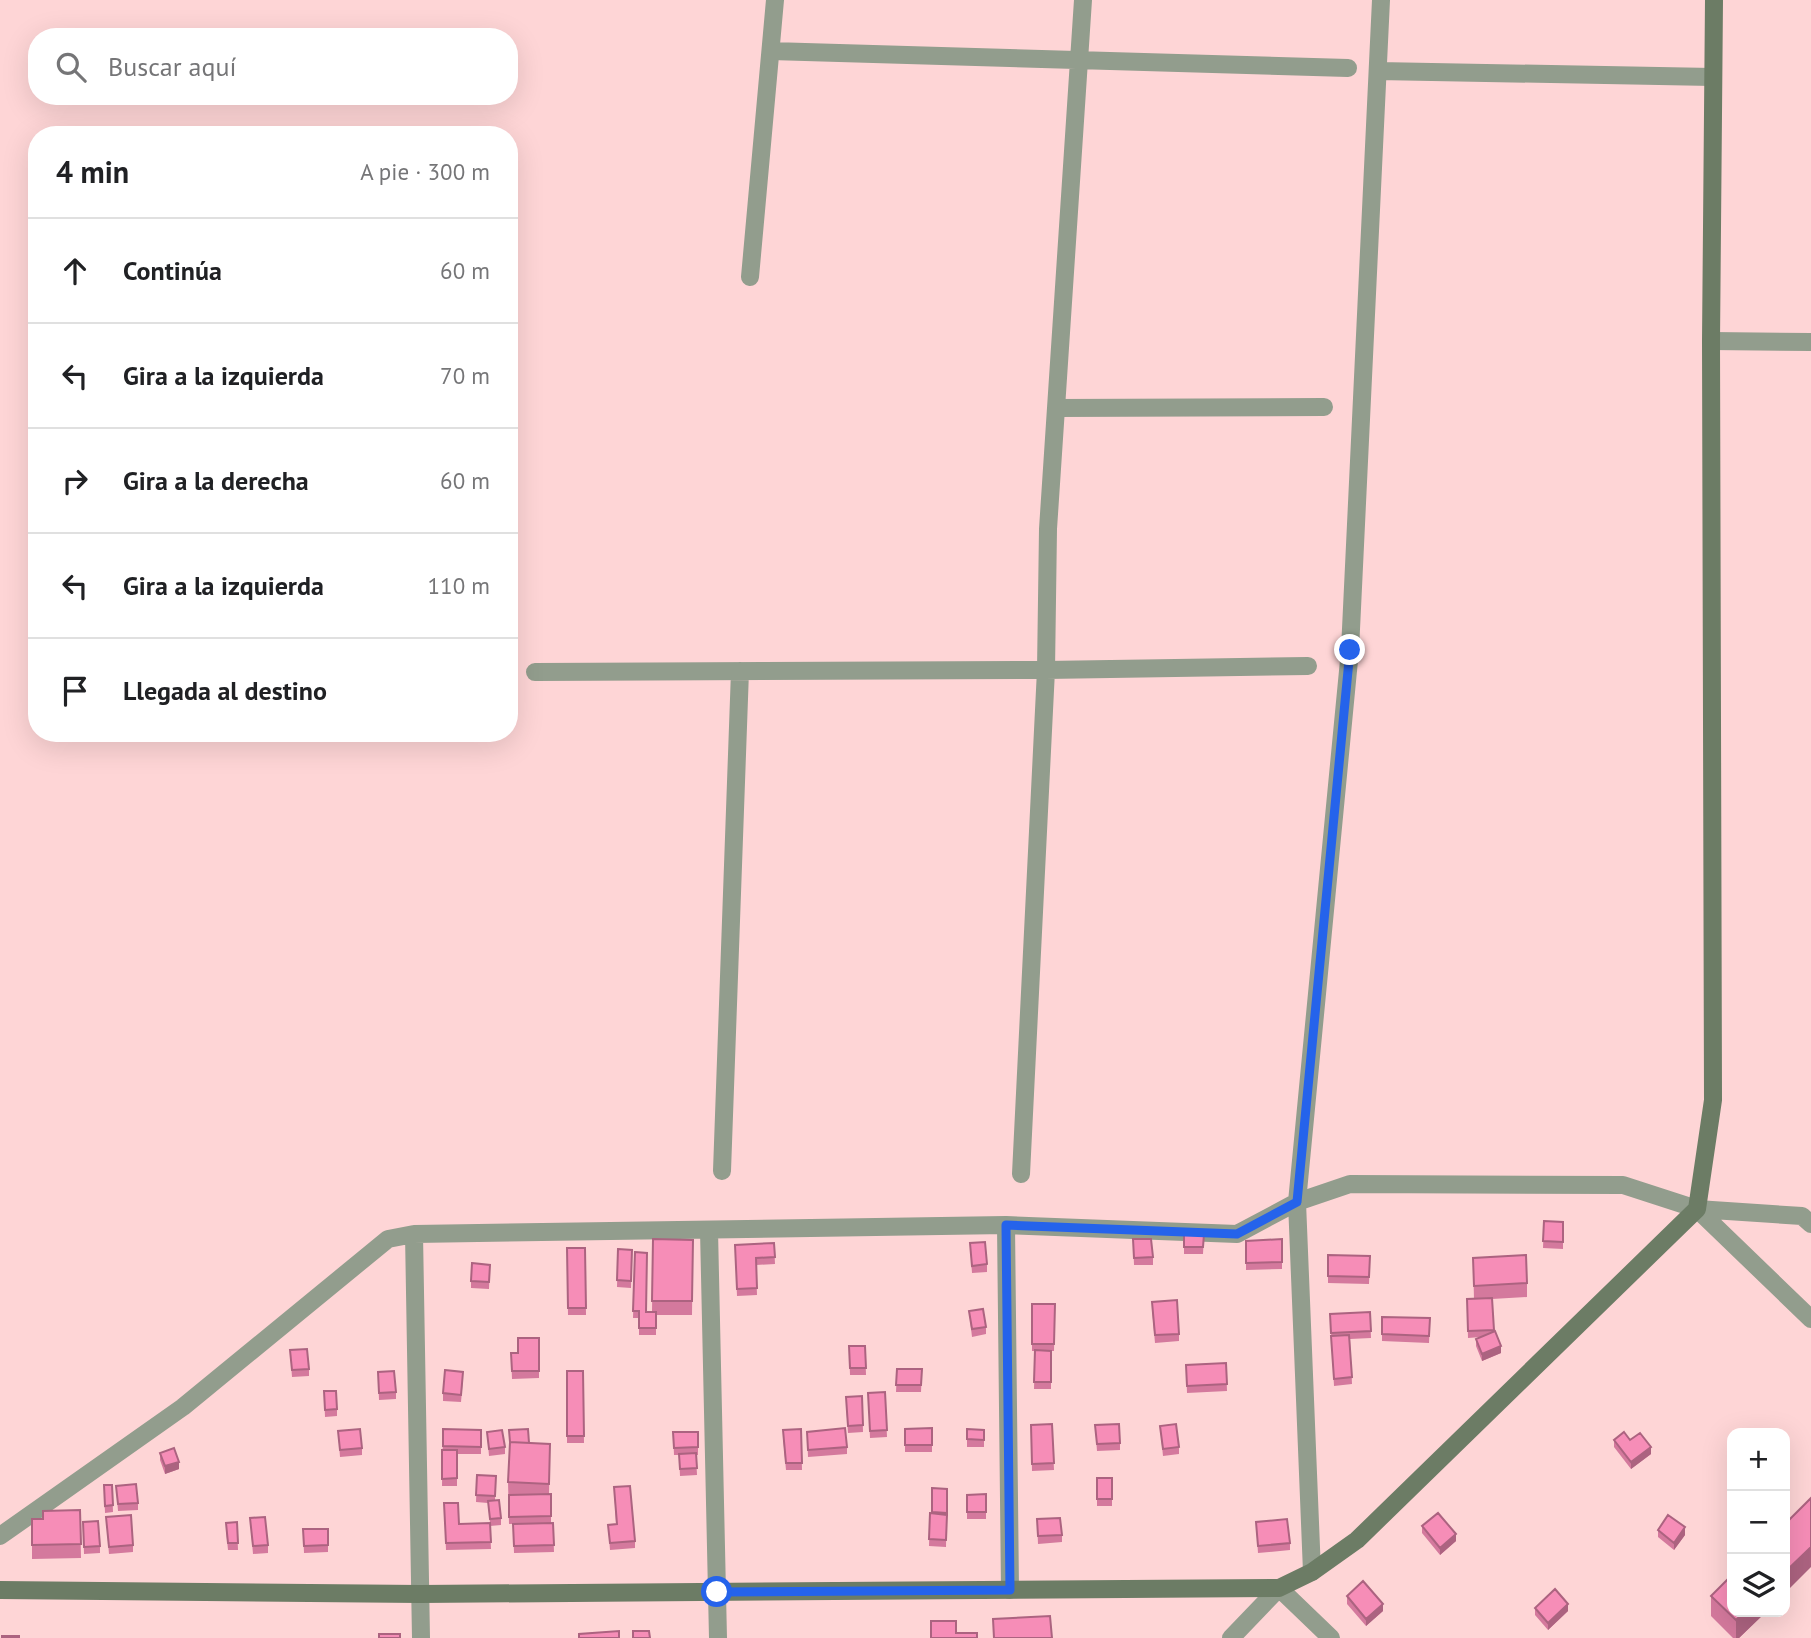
<!DOCTYPE html>
<html lang="es">
<meta charset="utf-8">
<style>
:root{--surface:#fff;--page:#f2f2f2;--text:#202124;--muted:#757577;--line:#e0e0e0}
body{margin:0;font-family:"PT Sans",sans-serif;background:var(--page);color:var(--text)}
.controls{position:absolute;right:21px;bottom:21px;display:grid;overflow:hidden;border-radius:14px;box-shadow:0 7px 28px #0002}
.controls button{width:63px;height:63px;display:grid;place-items:center;padding:0;border:0;border-bottom:2px solid var(--line);background:var(--surface);color:var(--text);font:35px sans-serif}
.stop{position:absolute;width:21px;height:21px;margin:-16px;border:5px solid #2563eb;border-radius:50%;background:#fff}
.stop.end{background:#2563eb;border-color:#fff;box-shadow:0 2px 7px #0008}
.list{margin:0;padding:0;list-style:none}
h2{display:flex;justify-content:space-between;align-items:center;height:91px;margin:0;padding:0 28px;font-size:30px}
h2 small{font-size:23px;font-weight:400;color:var(--muted)}
.list li{display:grid;grid-template-columns:46px 1fr auto;gap:21px;align-items:center;box-sizing:border-box;height:105px;padding:0 28px;border-top:2px solid var(--line)}
.list b{display:block;font-size:26px;white-space:nowrap}
.list em{font-size:23px;font-style:normal;color:var(--muted)}
.icon{flex:none;width:38px;height:38px;fill:none;stroke:currentColor;stroke-width:2;stroke-linecap:round;stroke-linejoin:round}
.map{position:relative;flex:none;width:1811px;height:1638px;overflow:hidden}
.search{position:absolute;background:var(--surface);box-shadow:0 7px 28px #0002;left:28px;top:28px;width:490px;height:77px;display:flex;align-items:center;gap:18px;box-sizing:border-box;padding:0 24px;border-radius:28px;color:var(--muted);font-size:26px}
.panel{position:absolute;background:var(--surface);box-shadow:0 7px 28px #0002;left:28px;top:126px;width:490px;height:616px;border-radius:28px}
.map>svg:first-child{display:block}
</style>
<div class="map">
<svg width="1811" height="1638" viewBox="0 0 1811 1638">
<rect width="100%" height="100%" fill="#fed5d6"/>
<g fill="none" stroke-linecap="round" stroke-linejoin="round">
<path stroke="#929d8d" stroke-width="18" d="M771,51L1348,68
M1378,71L1713,77
M750,277L775,0
M1711,341L1811,342
M1056,408L1324,407
M535,672L1046,670L1308,666
M722,1171L740,671
M1021,1174L1046,670L1048,529L1083,0
M1697,1209L1811,1319
M1006,1225L1010,1590
M709,1230L718,1638
M414,1234L421,1638
M0,1536L183,1407L388,1239L414,1234L1006,1225L1237,1234L1297,1202L1350,1184L1623,1185L1697,1209L1802,1216L1811,1224
M1312,1572L1297,1202L1350,650L1381,0
M1231,1638L1279,1588L1331,1638"/>
<path stroke="#6c7c65" stroke-width="18" d="M0,1590L420,1594L1279,1588L1312,1572L1357,1540L1697,1209L1713,1100L1711,341L1714,0"/>
</g>
<path fill="#d4799d" d="M1544,1221L1563,1222V1249L1543,1248Z
M1184,1234H1204L1203,1254H1184Z
M653,1239L693,1240L692,1315H656V1335H639V1318H633L635,1252L646,1312H652Z
M1133,1239L1153,1257V1265H1134Z
M1282,1239V1269L1246,1270V1241Z
M774,1243L775,1264L756,1265L757,1295L737,1296L735,1245Z
M970,1243L987,1264V1272L972,1273Z
M567,1248H585L586,1315H568Z
M618,1249L632,1250L631,1288L617,1287Z
M1328,1255L1370,1256L1369,1284L1328,1283Z
M1473,1258L1527,1283V1297L1492,1299L1494,1331L1501,1353L1482,1361L1476,1346V1339L1481,1337L1468,1338L1467,1299H1474Z
M490,1265L489,1289L471,1288V1281Z
M1032,1304H1055L1054,1351H1051V1389H1034L1035,1351H1032Z
M1152,1309L1179,1334V1341L1155,1343Z
M969,1311L986,1327V1334L972,1337Z
M1370,1312L1371,1338L1350,1339L1352,1384L1334,1386L1330,1314Z
M1382,1317L1430,1318L1429,1343L1382,1341Z
M539,1338V1378L512,1379L511,1353H518Z
M849,1346H865L866,1375H850Z
M290,1350L309,1369V1376L292,1377Z
M1226,1363L1227,1391L1187,1393L1186,1365Z
M897,1369H922L921,1392H896Z
M567,1371H583L584,1443H567Z
M378,1372L396,1392V1399L379,1400Z
M463,1379L461,1402L443,1401V1393Z
M324,1391L337,1409V1416L325,1417Z
M885,1392L887,1437L870,1438L868,1393Z
M862,1396L863,1432L848,1433L846,1404Z
M1052,1424L1054,1470L1032,1471L1031,1425Z
M1095,1425L1120,1443V1450L1097,1451Z
M1160,1426L1179,1447V1454L1163,1456Z
M932,1428V1452H905V1429Z
M443,1429L481,1430V1454H457V1486H442Z
M801,1429L802,1470H786L783,1437Z
M967,1429L984,1430V1447H967Z
M338,1431L362,1448V1455L340,1457Z
M487,1432L505,1447V1454L489,1456Z
M673,1432H698V1455H696L697,1475L680,1476L679,1455H674Z
M807,1432L847,1447V1454L808,1457Z
M1614,1440H1630L1651,1454L1631,1469L1614,1447Z
M529,1443L550,1444L549,1494H551V1523L509,1524L508,1482Z
M160,1453L179,1469L165,1474L160,1460Z
M477,1475L496,1476L495,1500L501,1518V1525L490,1526L491,1549L446,1550L444,1503L459,1524L490,1523L488,1503L476,1502Z
M1097,1478H1112V1506H1097Z
M104,1485H112L113,1512L105,1513Z
M116,1486L138,1503V1510L118,1511Z
M614,1487L635,1541V1548L610,1550L608,1525L616,1524Z
M932,1488L947,1489L946,1547L929,1546L930,1513L932,1514Z
M986,1494V1519H967V1495Z
M80,1510L81,1558L32,1559V1519H43Z
M106,1517L133,1545V1552L109,1554Z
M250,1518L268,1545V1553L253,1554Z
M1037,1519L1062,1535V1542L1038,1544Z
M83,1522L100,1546V1553L84,1554Z
M237,1522L238,1550H228L226,1530Z
M1256,1522L1290,1543V1550L1258,1553Z
M553,1523L554,1552L514,1553L513,1524Z
M1422,1526L1456,1541L1440,1555L1422,1533Z
M303,1529H328V1552L304,1553Z
M1658,1530L1685,1535L1674,1550L1658,1537Z
M1347,1596L1383,1611L1366,1626L1347,1604Z
M1711,1596L1732,1612H1766L1739,1638H1733L1711,1616Z
M1535,1608L1568,1611L1548,1630L1535,1615Z"/>
<path fill="#ac6380" d="M1501,1346V1353L1482,1361V1354Z
M1651,1447V1454L1631,1469V1462Z
M179,1462V1469L165,1474V1466Z
M1685,1527V1535L1674,1550V1543Z
M1456,1534V1541L1440,1555V1548Z
M1811,1547V1567L1785,1593V1572Z
M1383,1604V1611L1366,1626V1619Z
M1568,1604V1611L1548,1630V1623Z
M1744,1612H1766L1739,1638H1736V1620Z"/>
<path fill="#f68db7" stroke="#ac6380" stroke-width="2" d="M1544,1221L1563,1222V1242L1543,1241Z
M1184,1234H1204L1203,1247H1184Z
M653,1239L693,1240L692,1301H652Z
M1133,1239H1151L1153,1257L1134,1258Z
M1282,1239V1262L1246,1263V1241Z
M985,1242L987,1264L972,1266L970,1243Z
M774,1243L775,1257L756,1258L757,1288L737,1289L735,1245Z
M567,1248H585L586,1308H568Z
M618,1249L632,1250L631,1281L617,1280Z
M635,1252L647,1253L646,1312H656V1328H639V1311H633Z
M1328,1255L1370,1256L1369,1277L1328,1276Z
M1526,1255L1527,1283L1474,1286L1473,1258Z
M472,1263L490,1265L489,1282L471,1281Z
M1492,1298L1494,1330L1468,1331L1467,1299Z
M1177,1300L1179,1334L1155,1335L1152,1302Z
M1032,1304H1055L1054,1344H1032Z
M983,1309L986,1327L972,1329L969,1311Z
M1370,1312L1371,1331L1331,1333L1330,1314Z
M1382,1317L1430,1318L1429,1336L1382,1334Z
M1495,1331L1501,1346L1482,1354L1476,1339Z
M1349,1335L1352,1377L1334,1379L1331,1336Z
M518,1338H539V1371H512L511,1353H518Z
M849,1346H865L866,1368H850Z
M307,1349L309,1369L292,1370L290,1350Z
M1035,1350L1051,1351V1382H1034Z
M1226,1363L1227,1384L1187,1386L1186,1365Z
M897,1369H922L921,1385H896Z
M445,1370L463,1372L461,1395L443,1393Z
M394,1371L396,1392L379,1393L378,1372Z
M567,1371H583L584,1436H567Z
M324,1391H336L337,1409L325,1410Z
M885,1392L887,1430L870,1431L868,1393Z
M862,1396L863,1425L848,1426L846,1397Z
M1052,1424L1054,1463L1032,1464L1031,1425Z
M1119,1424L1120,1443L1097,1444L1095,1425Z
M1176,1424L1179,1447L1163,1449L1160,1426Z
M845,1428L847,1447L808,1450L807,1432Z
M932,1428V1445H905V1429Z
M360,1429L362,1448L340,1450L338,1431Z
M443,1429L481,1430V1447L443,1446Z
M528,1429L529,1443L510,1442L509,1430Z
M801,1429L802,1463H786L783,1430Z
M967,1429L984,1430V1440L967,1439Z
M502,1430L505,1447L489,1449L487,1432Z
M673,1432H698V1447L674,1448Z
M1624,1432L1630,1440L1640,1433L1651,1447L1631,1462L1614,1440Z
M510,1442L550,1444L549,1484L508,1482Z
M174,1448L179,1462L165,1466L160,1453Z
M442,1450H457V1478L442,1479Z
M696,1453L697,1468L680,1469L679,1454Z
M477,1475L496,1476L495,1496L476,1495Z
M1097,1478H1112V1499H1097Z
M136,1484L138,1503L118,1504L116,1486Z
M104,1485H112L113,1505L105,1506Z
M630,1486L635,1541L610,1543L608,1525L617,1524L614,1487Z
M932,1488L947,1489V1513L932,1512Z
M551,1494V1516L509,1517V1495Z
M986,1494V1512H967V1495Z
M1811,1498V1547L1785,1572V1524Z
M499,1500L501,1518L490,1519L488,1501Z
M444,1503H458L459,1524L490,1523L491,1542L446,1543Z
M80,1510L81,1544L32,1545V1519H43V1511Z
M930,1513L947,1515L946,1540L929,1539Z
M1438,1513L1456,1534L1440,1548L1422,1526Z
M131,1515L133,1545L109,1547L106,1517Z
M1668,1515L1685,1527L1674,1543L1658,1530Z
M265,1517L268,1545L253,1546L250,1518Z
M1060,1518L1062,1535L1038,1536L1037,1519Z
M1287,1519L1290,1543L1258,1546L1256,1522Z
M98,1521L100,1546L84,1547L83,1522Z
M237,1522L238,1543H228L226,1523Z
M553,1523L554,1545L514,1546L513,1524Z
M303,1529H328V1545L304,1546Z
M1732,1575V1612H1744L1736,1620L1711,1596Z
M1363,1581L1383,1604L1366,1619L1347,1596Z
M1555,1589L1568,1604L1548,1623L1535,1608Z
M1050,1616L1052,1638H994L993,1619Z
M931,1621H956V1633H977V1638H931Z
M619,1631V1638H579V1634Z
M633,1631H649L650,1638H633Z
M379,1634H400V1638H379Z
M2,1636H19V1638H2Z"/>
<g fill="none" stroke-linecap="round" stroke-linejoin="round">
<path stroke="#2563eb" stroke-width="9" d="M717,1592L1010,1590L1006,1225L1237,1234L1297,1202L1350,650"/>
</g>
</svg>
<div class="controls">
<button>+</button>
<button>−</button>
<button><svg class="icon" aria-label="layers" viewBox="0 0 24 24"><path d="M12 4l9 5-9 5-9-5zM3 14l9 5 9-5"/></svg></button>
</div>
<div class="stop" style="left:717px;top:1592px"></div>
<div class="stop end" style="left:1350px;top:650px"></div>
<div class="search"><svg class="icon" aria-label="search" viewBox="0 0 24 24"><circle cx="10" cy="10" r="6"/><path d="M15 15l6 6"/></svg>Buscar aquí</div>
<section class="panel">
<h2>4 min<small>A pie · 300 m</small></h2>
<ul class="list">
<li><svg class="icon" aria-label="ahead" viewBox="0 0 24 24"><path d="M12 20V5M6 11l6-6 6 6"/></svg><div><b>Continúa</b></div><em>60 m</em></li>
<li><svg class="icon" aria-label="left" viewBox="0 0 24 24"><path d="M17 20v-9H6M10 6l-5 5 5 5"/></svg><div><b>Gira a la izquierda</b></div><em>70 m</em></li>
<li><svg class="icon" aria-label="right" viewBox="0 0 24 24"><path d="M7 20v-9h11M14 6l5 5-5 5"/></svg><div><b>Gira a la derecha</b></div><em>60 m</em></li>
<li><svg class="icon" aria-label="left" viewBox="0 0 24 24"><path d="M17 20v-9H6M10 6l-5 5 5 5"/></svg><div><b>Gira a la izquierda</b></div><em>110 m</em></li>
<li><svg class="icon" aria-label="arrive" viewBox="0 0 24 24"><path d="M6 21V4h12l-3 4 3 4H6"/></svg><div><b>Llegada al destino</b></div></li>
</ul>
</section>
</div>
